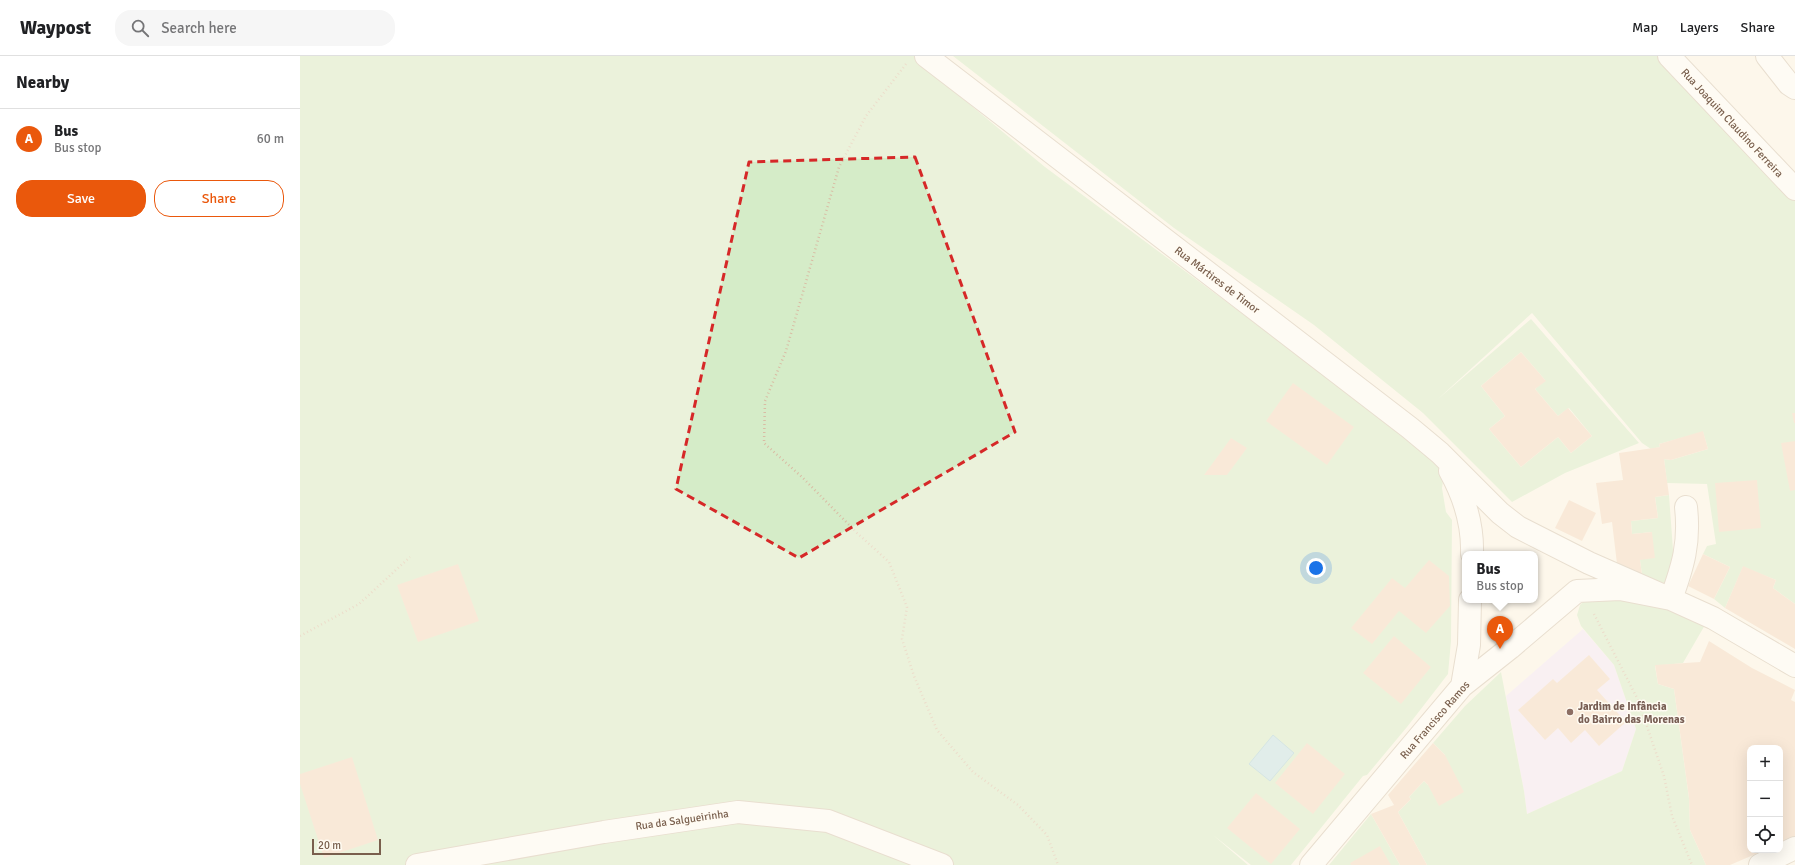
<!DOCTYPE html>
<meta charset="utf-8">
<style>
:root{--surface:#fff;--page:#f6f6f6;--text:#202124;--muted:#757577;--line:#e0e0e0;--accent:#ea580c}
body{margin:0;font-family:Signika,sans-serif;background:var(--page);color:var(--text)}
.controls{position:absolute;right:12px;bottom:12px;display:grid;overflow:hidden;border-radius:8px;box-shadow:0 4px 16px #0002}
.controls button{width:36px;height:36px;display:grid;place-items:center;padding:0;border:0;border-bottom:1px solid var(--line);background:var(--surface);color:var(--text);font:20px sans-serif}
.scale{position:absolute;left:12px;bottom:10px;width:69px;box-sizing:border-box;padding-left:4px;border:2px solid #795f4d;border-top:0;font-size:11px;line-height:14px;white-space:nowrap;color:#795f4d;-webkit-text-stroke:3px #fffbf2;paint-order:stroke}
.you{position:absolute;left:1016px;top:512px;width:14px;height:14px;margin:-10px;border:3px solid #fff;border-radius:50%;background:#1a73e8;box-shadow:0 0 0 6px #1a73e833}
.badge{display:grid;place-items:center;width:26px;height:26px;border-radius:50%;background:var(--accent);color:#fff;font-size:13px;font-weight:700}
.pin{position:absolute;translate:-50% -33px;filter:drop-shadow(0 1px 2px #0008)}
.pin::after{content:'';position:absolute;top:21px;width:14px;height:12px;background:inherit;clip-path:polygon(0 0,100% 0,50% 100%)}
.popup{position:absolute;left:1162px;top:495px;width:76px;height:52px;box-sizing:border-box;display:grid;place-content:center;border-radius:8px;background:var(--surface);filter:drop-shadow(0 1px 3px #0005);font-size:13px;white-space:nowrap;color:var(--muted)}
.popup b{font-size:15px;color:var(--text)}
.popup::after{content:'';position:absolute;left:50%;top:100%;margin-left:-8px;border:8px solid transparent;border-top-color:var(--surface)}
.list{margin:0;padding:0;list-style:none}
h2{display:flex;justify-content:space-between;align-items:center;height:52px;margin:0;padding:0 16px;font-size:17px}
h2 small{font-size:13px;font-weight:400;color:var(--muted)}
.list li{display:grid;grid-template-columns:26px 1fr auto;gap:12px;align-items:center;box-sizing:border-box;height:60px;padding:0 16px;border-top:1px solid var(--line)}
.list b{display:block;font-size:15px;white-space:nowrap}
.list p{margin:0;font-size:13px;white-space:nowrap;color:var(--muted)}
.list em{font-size:13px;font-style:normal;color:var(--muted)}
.actions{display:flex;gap:8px;padding:12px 16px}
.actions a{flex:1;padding:9px 0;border:1px solid var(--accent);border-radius:16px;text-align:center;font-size:14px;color:var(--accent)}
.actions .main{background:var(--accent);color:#fff}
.icon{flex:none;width:22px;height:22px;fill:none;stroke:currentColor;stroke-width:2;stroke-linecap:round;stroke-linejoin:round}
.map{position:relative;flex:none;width:1495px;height:809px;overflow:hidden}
header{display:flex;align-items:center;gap:24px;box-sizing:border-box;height:56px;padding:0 20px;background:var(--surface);border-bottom:1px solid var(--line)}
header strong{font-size:19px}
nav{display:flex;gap:22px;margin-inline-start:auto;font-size:14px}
.search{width:280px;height:36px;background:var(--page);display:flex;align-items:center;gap:10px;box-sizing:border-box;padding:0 14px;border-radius:16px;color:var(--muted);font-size:15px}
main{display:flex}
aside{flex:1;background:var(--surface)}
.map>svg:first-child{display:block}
</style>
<header>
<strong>Waypost</strong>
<div class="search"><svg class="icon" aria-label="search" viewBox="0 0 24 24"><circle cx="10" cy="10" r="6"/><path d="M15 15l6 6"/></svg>Search here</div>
<nav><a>Map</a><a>Layers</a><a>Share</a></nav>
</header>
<main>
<aside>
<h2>Nearby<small></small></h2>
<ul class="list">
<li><span class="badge">A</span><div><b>Bus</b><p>Bus stop</p></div><em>60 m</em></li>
</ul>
<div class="actions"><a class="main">Save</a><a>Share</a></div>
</aside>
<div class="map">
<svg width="1495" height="809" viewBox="0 0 1495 809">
<rect width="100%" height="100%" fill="#fdf7eb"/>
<path fill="#f4e7fa" d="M1283,573L1314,609L1336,673L1322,715L1227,758L1224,735L1206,640Z"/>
<path fill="#d5ecc8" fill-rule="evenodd" d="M0,0H614L639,23L745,111L1096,372L1139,408L1143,425L1142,432L1146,456L1152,464L1151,585L1148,618L1107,671L1067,719L1063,720L991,809H951L913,779L948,809H0Z
M653,0H1369L1495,133V548L1473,532L1476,524L1443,511L1425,552L1414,543L1430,511L1403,498L1407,490L1416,488L1407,428L1367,427L1364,403L1371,404L1408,393L1403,376L1359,388L1360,391L1351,393L1342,387L1232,257L1138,343L1231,263L1339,387L1265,417L1212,446L1123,357L1014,269L874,172ZM1221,296L1245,324L1235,333L1258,360L1269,352L1292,380L1271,397L1258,381L1221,411L1189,373L1205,360L1181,330Z
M1369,439L1373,494L1386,493L1375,531L1342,519L1340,504L1352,476L1332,478L1331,465L1358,462L1355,441Z
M1288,541H1340L1405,569L1383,607L1355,610L1358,628L1374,633L1389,742L1390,774L1406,809H1127L1098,756L1111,743L1109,741L1124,725L1128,729L1145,699L1133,687L1165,650L1201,616L1224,735L1227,758L1322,715L1336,673L1314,609L1281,570L1277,559L1280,549Z
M1071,758L1100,809H1029Z"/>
<path fill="#bedfe8" stroke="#a4ceda" d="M973,679L994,697L970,725L949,708Z"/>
<path fill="#f3d8c2" d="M1221,296L1246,325L1235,333L1258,360L1268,352L1292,380L1271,397L1258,381L1221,411L1189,373L1205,360L1181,330Z
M993,327L1054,371L1027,409L966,365Z
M1492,357H1495V367H1494Z
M1403,375L1408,393L1371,404L1364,403L1369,439L1355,441L1358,462L1331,465L1332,478L1352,476L1355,502L1340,504L1342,519L1317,508L1312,466L1302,468L1296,427L1323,424L1319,397L1360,391L1359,388Z
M931,382L947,392L927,419H904Z
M1495,385V434L1490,435L1481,387Z
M1457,424L1461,472L1419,476L1415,427Z
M1269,444L1296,457L1282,485L1255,472Z
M1403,498L1430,511L1414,543L1388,530Z
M1129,504L1149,520L1150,550L1126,577L1099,555L1072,588L1051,572L1092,522L1105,532Z
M158,508L179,565L118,586L97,529Z
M1443,510L1476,524L1473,532L1495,548V593L1425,552Z
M1094,580L1131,611L1101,648L1063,617Z
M1409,585L1452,612L1495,634L1491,644L1495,646V780L1480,787V692H1450V794H1465L1430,809H1406L1390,774L1389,742L1374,633L1358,628L1355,609L1400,606Z
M1289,599L1310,623L1297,634L1326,666L1299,690L1285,674L1271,687L1258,672L1245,684L1218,654L1253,623L1257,627Z
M1007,687L1045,718L1013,758L975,727Z
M1133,687L1145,699L1164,736L1139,750L1128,729L1124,725L1109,741L1111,743L1098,756L1127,809H1100L1071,758L1094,749L1088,739Z
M52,701L78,784L24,802L0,728V718Z
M956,737L1000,773L971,808L927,772Z
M1080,790L1091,809H1051L1050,807Z"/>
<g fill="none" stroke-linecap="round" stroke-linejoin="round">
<g stroke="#d0c0af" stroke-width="24">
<path id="minor" d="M626,0L1110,372L1140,397L1200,457L1218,471L1289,507L1371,543C1383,510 1390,487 1386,451
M1369,0L1495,133
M1467,0L1489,28L1495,32
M1150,415C1165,442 1173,468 1172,498
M1162,630L1169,589L1170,544
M117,809L304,776L438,756L528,765L642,809
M1011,809L1162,630L1210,592L1277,535L1320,533L1371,543L1413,562L1495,610
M1460,809L1495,792"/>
</g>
<path stroke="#d9bca4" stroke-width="2.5" stroke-dasharray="1 3" stroke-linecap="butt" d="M606,8L566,60L539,111L486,295L465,345L464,387L503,422L557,477L589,506L607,551L602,583L614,620L637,674L673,716L718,749L747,779L758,809
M1294,558L1338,644L1364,720L1372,760L1392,809
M0,580L59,548L110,501"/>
<use href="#minor" stroke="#fff" stroke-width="22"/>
</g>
<path d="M0 0H1495V809H0ZM615,101L715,376L499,502L376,433L449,106Z" fill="#fdf7eb" fill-opacity=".55" fill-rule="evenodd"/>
<path fill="none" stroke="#d62828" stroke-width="3" stroke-dasharray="8 5" stroke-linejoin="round" d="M615,101L715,376L499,502L376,433L449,106Z"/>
<circle fill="#8d6e63" stroke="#fffbf2" stroke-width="1.5" cx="1270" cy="656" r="4"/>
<g text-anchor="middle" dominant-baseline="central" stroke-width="3" stroke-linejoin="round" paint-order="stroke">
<g font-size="11" fill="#795f4d" stroke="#fffbf2">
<text transform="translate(1432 67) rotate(47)">Rua Joaquim Claudino Ferreira</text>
<text transform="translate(917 224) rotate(37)">Rua Mártires de Timor</text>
<text transform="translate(1135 664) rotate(-49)">Rua Francisco Ramos</text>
<text transform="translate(382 764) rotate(-8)">Rua da Salgueirinha</text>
</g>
<g font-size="11" font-weight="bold" fill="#785e54" stroke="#fffbf2" text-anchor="start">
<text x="1278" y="650">Jardim de Infância<tspan x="1278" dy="13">do Bairro das Morenas</tspan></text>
</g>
</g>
</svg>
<div class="controls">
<button>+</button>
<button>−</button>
<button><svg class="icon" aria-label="locate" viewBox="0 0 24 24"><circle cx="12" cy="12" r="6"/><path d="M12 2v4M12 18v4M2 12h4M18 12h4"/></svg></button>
</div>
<div class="scale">20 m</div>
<div class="you"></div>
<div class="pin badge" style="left:1200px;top:593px">A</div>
<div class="popup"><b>Bus</b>Bus stop</div>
</div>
</main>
